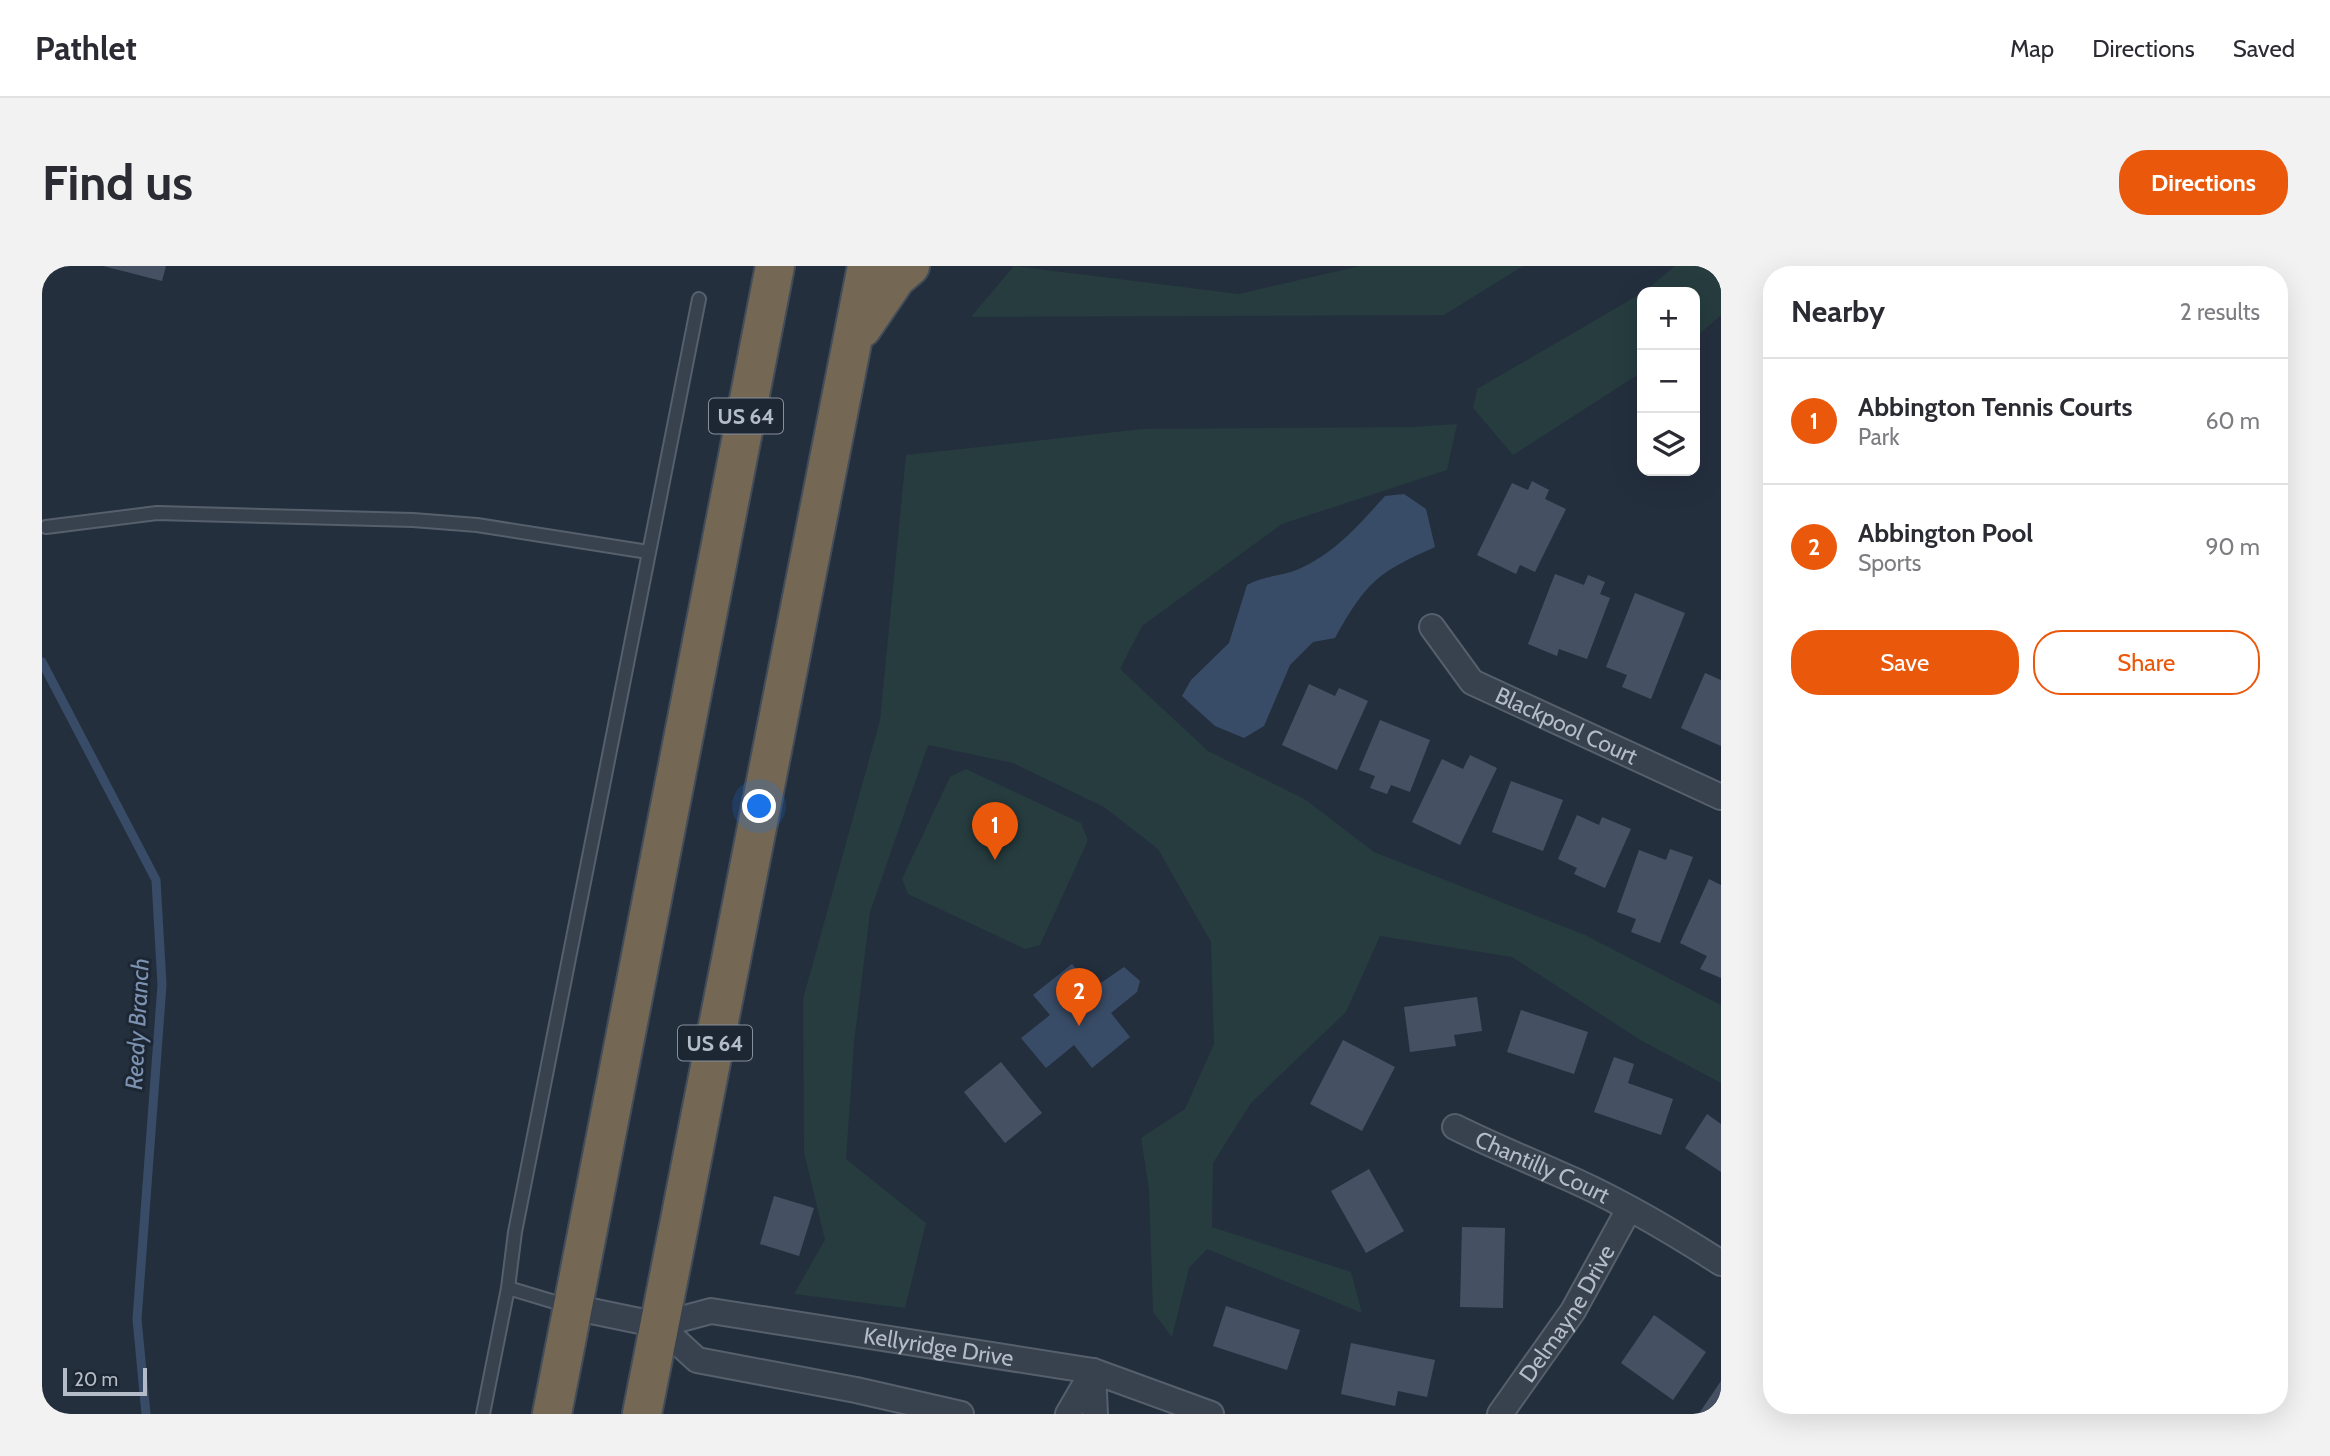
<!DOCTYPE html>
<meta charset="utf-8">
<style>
:root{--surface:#fff;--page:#f2f2f3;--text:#2b2b33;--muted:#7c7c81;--line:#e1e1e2;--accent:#ea580c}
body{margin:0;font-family:Cabin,sans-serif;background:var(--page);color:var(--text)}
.controls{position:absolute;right:21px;top:21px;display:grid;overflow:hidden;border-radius:14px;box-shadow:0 7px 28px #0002}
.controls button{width:63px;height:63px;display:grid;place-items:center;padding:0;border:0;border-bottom:2px solid var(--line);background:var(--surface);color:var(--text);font:35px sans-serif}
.scale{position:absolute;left:21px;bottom:18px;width:84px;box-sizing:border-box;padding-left:7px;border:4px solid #b4bcc9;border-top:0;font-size:19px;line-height:24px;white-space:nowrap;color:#b4bcc9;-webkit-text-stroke:5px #1d2633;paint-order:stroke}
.you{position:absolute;left:718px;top:541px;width:24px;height:24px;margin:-18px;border:5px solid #fff;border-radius:50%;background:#1a73e8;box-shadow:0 0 0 10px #1a73e833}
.badge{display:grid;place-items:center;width:46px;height:46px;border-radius:50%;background:var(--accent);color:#fff;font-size:23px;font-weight:700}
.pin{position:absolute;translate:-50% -58px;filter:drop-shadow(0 2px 4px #0008)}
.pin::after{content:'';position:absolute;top:37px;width:24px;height:21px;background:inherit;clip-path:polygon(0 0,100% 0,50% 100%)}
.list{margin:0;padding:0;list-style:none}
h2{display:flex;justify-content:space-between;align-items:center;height:91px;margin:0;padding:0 28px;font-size:30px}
h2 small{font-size:23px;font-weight:400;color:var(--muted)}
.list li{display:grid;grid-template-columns:46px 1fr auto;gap:21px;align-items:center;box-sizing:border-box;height:126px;padding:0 28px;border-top:2px solid var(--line)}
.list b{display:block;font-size:26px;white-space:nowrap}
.list p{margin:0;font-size:23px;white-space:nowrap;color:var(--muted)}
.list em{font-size:23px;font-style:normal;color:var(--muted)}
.actions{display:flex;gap:14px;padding:21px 28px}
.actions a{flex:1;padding:16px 0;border:2px solid var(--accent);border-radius:28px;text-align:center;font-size:24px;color:var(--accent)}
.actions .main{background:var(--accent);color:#fff}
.icon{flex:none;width:38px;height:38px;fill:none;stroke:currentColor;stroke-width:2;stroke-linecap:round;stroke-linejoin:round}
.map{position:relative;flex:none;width:1679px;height:1148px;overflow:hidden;border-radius:28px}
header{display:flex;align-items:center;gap:42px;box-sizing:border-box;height:98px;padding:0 35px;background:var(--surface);border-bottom:2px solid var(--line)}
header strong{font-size:33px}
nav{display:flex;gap:38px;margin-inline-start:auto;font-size:24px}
.intro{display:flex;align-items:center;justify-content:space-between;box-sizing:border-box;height:168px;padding:0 42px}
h1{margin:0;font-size:49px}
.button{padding:18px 32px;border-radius:28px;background:var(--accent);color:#fff;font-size:24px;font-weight:700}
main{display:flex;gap:42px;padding:0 42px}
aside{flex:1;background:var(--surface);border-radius:28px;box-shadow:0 7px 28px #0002}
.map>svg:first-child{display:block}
</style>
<header>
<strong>Pathlet</strong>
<nav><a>Map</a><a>Directions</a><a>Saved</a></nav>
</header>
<div class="intro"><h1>Find us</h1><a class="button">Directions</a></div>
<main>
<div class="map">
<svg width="1679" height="1148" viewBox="0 0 1679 1148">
<rect width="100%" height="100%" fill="#242f3e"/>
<path fill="#263c3f" d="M972,0L1197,28L1318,0H1481L1402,49L929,51Z
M1633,0H1679V49L1653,72V26H1602Z
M1600,27V106L1471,189L1431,142L1435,123Z
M1415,158L1405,204L1240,258L1100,360L1078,403L1166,485L1264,534L1332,586L1543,669L1679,739V817L1600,775L1470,691L1338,670L1304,746L1209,837L1171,897L1170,961L1309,1006L1320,1047L1165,983L1147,1002L1130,1071L1111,1046L1107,923L1099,872L1143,843L1172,778L1169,676L1116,583L1062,541L971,497L886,479L828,646L812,777L804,893L884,957L863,1042L752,1028L783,974L762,886L761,733L838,454L864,189L1100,163L1371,161Z
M924,503L1039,557L1046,574L998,679L983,683L866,628L860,613L908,511Z"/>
<path fill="#394c67" d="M1362,228L1384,243L1393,281C1334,307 1324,317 1293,372L1271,376L1248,399L1222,460L1202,472L1173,460L1140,430L1149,414L1187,377L1205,319C1222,309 1239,311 1257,303C1293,287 1317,259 1343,230Z
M1030,698L1050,723L1082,701L1098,715L1095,726L1069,747L1088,771L1050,802L1032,779L1004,802L979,772L1008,749L991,729Z"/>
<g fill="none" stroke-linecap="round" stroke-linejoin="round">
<path stroke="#394c67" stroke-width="9" d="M0,396L114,614L120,719L95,1053L104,1148"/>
</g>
<path fill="#455162" d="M61,0H124L120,15Z
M1490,215L1507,224L1503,233L1524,243L1493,306L1478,299L1474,308L1435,289L1470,217L1486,224Z
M1513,308L1542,319L1546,309L1563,316L1558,328L1568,332L1545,393L1517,383L1515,390L1486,378Z
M1593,327L1643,347L1609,433L1580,421L1585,409L1564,401Z
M1663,407L1679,414V480L1639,462Z
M1267,418L1293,430L1297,422L1326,435L1295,504L1240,479Z
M1338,454L1388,474L1368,526L1349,519L1345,528L1328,522L1333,510L1317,504Z
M1428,489L1455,502L1418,579L1370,556L1400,493L1421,503Z
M1469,515L1521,534L1501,585L1450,566Z
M1535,549L1557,559L1560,551L1589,563L1563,622L1532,608L1535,602L1516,593Z
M1628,583L1651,591L1618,677L1589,666L1594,653L1575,646L1597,584L1624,594Z
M1667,613L1679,619V712L1658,703L1665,690L1638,677Z
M1435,731L1440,765L1412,769L1414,780L1368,786L1362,741Z
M1479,744L1546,766L1532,808L1465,786Z
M1301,774L1353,801L1320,865L1268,838Z
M1572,791L1592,798L1586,817L1631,833L1619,869L1552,846Z
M959,796L1000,847L963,877L922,826Z
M1665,848L1679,858V906L1643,882Z
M1327,903L1362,965L1324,987L1289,925Z
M732,930L772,942L757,990L718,978Z
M1420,961L1463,962L1461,1042L1418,1041Z
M1184,1040L1258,1064L1245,1104L1171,1080Z
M1612,1049L1664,1086L1631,1134L1579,1097Z
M1309,1077L1393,1094L1385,1131L1356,1125L1353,1140L1299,1128Z
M1679,1115V1148H1662L1658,1146Z"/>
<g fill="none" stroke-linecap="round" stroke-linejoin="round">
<g stroke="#565f6c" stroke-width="16">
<path id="lane" d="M4,261L115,247L371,254L435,259L606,286
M466,1022L473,966L657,33
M441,1148L466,1022L526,1040"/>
</g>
<g stroke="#565f6c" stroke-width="28">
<g id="street">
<path id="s1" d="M1390,361L1430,416L1679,531"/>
<path id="s2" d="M1413,861C1447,878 1481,892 1515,907C1572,931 1628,964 1679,997"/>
<path id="s3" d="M530,1041L617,1059L669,1045L1051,1105L1169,1148"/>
<path d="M617,1059L655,1094L814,1124L919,1148"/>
<path d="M1051,1105L1053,1148"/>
<path d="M1026,1148L1051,1105"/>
<path id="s4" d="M1458,1148L1531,1045L1587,943"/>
</g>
</g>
<g stroke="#434c59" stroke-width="42">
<path id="highway" d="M820,62L854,12L868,0
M510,1148L733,0
M600,1148L825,0"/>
</g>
<use href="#lane" stroke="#38414e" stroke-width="12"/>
<use href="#street" stroke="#38414e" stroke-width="24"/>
<use href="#highway" stroke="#746855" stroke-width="38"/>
</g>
<g text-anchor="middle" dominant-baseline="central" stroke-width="6" stroke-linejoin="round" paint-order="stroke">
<g fill="#1d2633" stroke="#878f9c" stroke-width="2">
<rect x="667" y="132.5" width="74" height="35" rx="5"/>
<rect x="636" y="759.5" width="74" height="35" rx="5"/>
</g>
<g font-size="21" font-weight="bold" fill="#b4bcc9">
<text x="704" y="150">US 64</text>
<text x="673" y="777">US 64</text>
</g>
<g font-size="23" fill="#b4bcc9" stroke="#1d2633">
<text stroke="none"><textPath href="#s1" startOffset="172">Blackpool Court</textPath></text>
<text stroke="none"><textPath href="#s2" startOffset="96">Chantilly Court</textPath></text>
<text stroke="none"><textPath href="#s4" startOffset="121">Delmayne Drive</textPath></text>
<text stroke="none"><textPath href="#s3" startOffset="373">Kellyridge Drive</textPath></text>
</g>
<g font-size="24" font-style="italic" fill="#7c92b1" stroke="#1d2633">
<text transform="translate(95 758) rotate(-87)">Reedy Branch</text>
</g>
</g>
</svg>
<div class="controls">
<button>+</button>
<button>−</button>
<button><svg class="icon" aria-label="layers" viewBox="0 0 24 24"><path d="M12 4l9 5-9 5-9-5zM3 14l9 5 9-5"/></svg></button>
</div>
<div class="scale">20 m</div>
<div class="you"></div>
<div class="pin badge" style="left:953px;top:594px">1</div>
<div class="pin badge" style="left:1037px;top:760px">2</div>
</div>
<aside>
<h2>Nearby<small>2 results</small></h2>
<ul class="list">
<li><span class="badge">1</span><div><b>Abbington Tennis Courts</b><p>Park</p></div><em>60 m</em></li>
<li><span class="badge">2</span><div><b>Abbington Pool</b><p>Sports</p></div><em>90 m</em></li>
</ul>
<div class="actions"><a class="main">Save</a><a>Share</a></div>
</aside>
</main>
